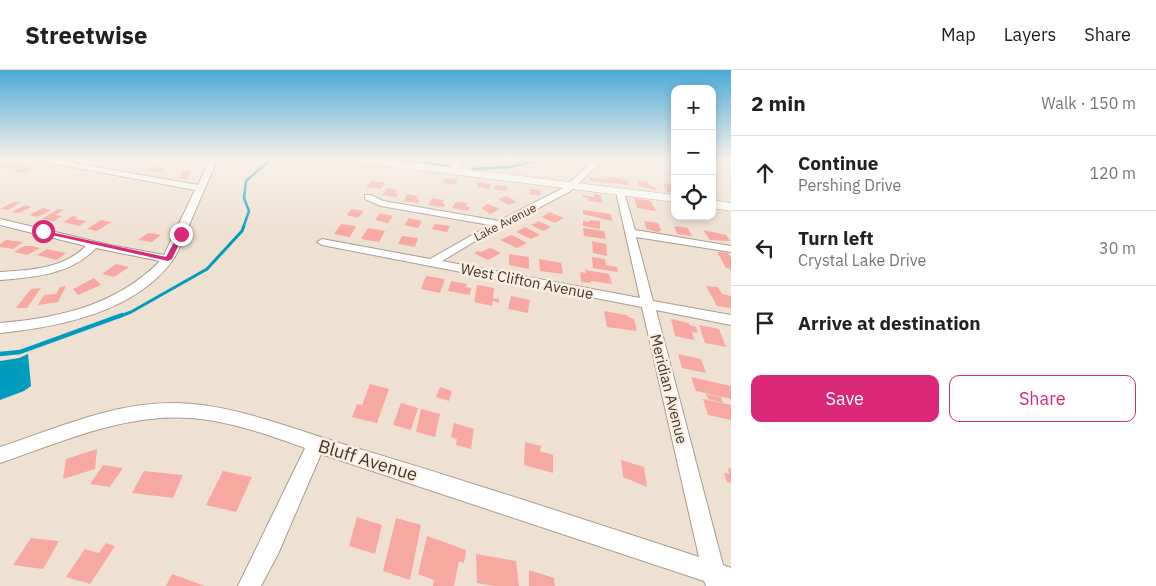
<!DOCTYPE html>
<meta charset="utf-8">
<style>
:root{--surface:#fff;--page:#f6f6f6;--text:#202124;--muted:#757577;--line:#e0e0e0;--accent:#db2777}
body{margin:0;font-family:"IBM Plex Sans",sans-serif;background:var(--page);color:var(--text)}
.controls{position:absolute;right:15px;top:15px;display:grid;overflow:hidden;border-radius:10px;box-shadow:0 2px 8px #0003}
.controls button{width:45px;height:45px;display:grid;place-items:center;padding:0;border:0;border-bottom:1px solid var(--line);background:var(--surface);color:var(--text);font:25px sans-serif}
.stop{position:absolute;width:15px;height:15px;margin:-11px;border:4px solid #db2777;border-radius:50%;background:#fff}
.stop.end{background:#db2777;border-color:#fff;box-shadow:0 1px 5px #0008}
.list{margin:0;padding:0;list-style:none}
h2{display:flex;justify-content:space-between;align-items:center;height:65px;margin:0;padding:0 20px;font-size:21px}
h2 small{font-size:16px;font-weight:400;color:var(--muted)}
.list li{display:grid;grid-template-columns:32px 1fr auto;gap:15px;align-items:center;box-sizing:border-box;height:75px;padding:0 20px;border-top:1px solid var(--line)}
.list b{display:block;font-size:19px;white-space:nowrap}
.list p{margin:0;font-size:16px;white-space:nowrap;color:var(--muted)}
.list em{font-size:16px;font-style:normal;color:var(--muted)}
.actions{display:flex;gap:10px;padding:15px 20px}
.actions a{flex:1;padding:11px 0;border:1px solid var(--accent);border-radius:10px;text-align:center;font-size:18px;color:var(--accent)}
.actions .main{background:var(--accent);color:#fff}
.icon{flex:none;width:28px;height:28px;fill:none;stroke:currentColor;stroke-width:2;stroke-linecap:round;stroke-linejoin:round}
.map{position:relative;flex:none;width:731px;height:516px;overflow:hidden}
header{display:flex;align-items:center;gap:30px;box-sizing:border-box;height:70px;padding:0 25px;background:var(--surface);border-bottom:1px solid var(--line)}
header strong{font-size:24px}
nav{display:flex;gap:28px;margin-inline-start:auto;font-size:18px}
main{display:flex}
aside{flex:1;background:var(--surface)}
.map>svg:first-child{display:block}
</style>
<header>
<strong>Streetwise</strong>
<nav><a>Map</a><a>Layers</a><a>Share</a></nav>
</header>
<main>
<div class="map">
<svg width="731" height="516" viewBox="0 0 731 516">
<rect width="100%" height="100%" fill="#efe1d2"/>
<path fill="#009bbd" d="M28,284L31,316L24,321L0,330V291L19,288Z"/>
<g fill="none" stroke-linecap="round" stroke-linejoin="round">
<path stroke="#009bbd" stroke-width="2.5" d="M400,89L448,96
M473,99L509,97L544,89
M243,158L249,141L244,128L246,111L271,89"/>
<path stroke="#009bbd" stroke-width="3" d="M118,247L131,242L207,199L242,161L244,156"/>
<path stroke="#009bbd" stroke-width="4.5" d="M0,284L20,282L122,245"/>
</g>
<path fill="#f7a8a1" d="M107,89H121L113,94L101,93Z
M11,94L22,96L13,100L2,98Z
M23,97L34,98L22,103L12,102Z
M154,97L166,99L160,103L145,100Z
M184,101H192L186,109H178Z
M609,106L628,111L629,115L590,111L589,107L606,110V108H610Z
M445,108L458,110L455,115L443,113Z
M637,110L648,112L649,116L655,117L657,121L638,115Z
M371,111L385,112L381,119L366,117Z
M478,112L491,114L489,119L477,117Z
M663,113L675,115V123L667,122Z
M495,115L508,116L506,121L494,119Z
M387,118L397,120L395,123L398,124L396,127L382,125Z
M530,119L541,120L540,126L529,124Z
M407,124L418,126L416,129L420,130L418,133L404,131Z
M594,124L601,125L602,133L589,131L588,128L583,127V125L594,127Z
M506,126L517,132L508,135L498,129Z
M432,128L444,130L442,133L445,134L444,137L428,135Z
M634,128L651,131L656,141L637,138Z
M13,132H21L8,140L0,139Z
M456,132L467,133L466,136L470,137L468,141L452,138Z
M488,134L500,139L490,144L481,138Z
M25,135L32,137L19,143L12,142Z
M43,138L51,140L37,147L29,145Z
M58,139L64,140L55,145L62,146L54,151L42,149Z
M352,139L364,141L358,148L346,145Z
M583,140L611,144L612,151L583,144Z
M550,142L564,148L555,153L541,147Z
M380,143L393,146L388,153L375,150Z
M73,146L78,147L75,149L87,151L79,156L63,152Z
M409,148L422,151L418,158L404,155Z
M101,150L111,152L97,161L87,159Z
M589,150L600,151V159L583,156V151L589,152Z
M539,151L551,157L543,161L531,155Z
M644,151L658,153L661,161H659L660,163L647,159Z
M341,154L356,156L350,167L334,164Z
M435,154L450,156L447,162L432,159Z
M674,156L688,158L692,166L677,164Z
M525,157L540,165L531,169L516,162Z
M368,158L385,161L379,172L361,169Z
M583,158L604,161L606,169L584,166Z
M703,160L726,165L730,171L710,170Z
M148,163L161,165L152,172L138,170Z
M512,165L527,173L517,178L500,170Z
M402,166L418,168L415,177L398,174Z
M6,170L23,172L13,179L0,177V174Z
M592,171L606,174L607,186L593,183Z
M24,176H32L40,178L27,185L14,182Z
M490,178L501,183L488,190L474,183L478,181L481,182Z
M47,179L66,183L57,190L37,185Z
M717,182L728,183L731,188V202L729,198H726Z
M509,184L529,187V199L509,195Z
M592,187L605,189L606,195L617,197L618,202L593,198Z
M539,189L561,193L563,204L540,201Z
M116,194L129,197L114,207L102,204Z
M585,200L609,204L612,214L591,211V213L581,212L580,202L586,203Z
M426,206L445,209L440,223L421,219Z
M94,208L101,215L78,225L73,219Z
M451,211L467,214L466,217L471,218L470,225L448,221Z
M477,215L494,218L493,228L499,229V233L493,231L492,236L474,232Z
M66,216L58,232L38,235L44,225L56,224L60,217Z
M706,216L718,217L722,224L731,226V238L717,236Z
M41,218L27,238H16L31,219Z
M511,226L530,230L528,243L508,239Z
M604,241L627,245L628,247L634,249L637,261L607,257Z
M671,249L689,253V255L696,257L698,263L692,262L694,270L675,266Z
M699,255L719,259L726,277L705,273Z
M678,284L701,289L706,303L682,298Z
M691,307L731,316V329L696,321Z
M370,314L389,319L377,353L352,347L357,334L362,335Z
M440,317L452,321L449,331L436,327Z
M706,324L721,327L723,333L708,329Z
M703,329L731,335V350L708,345Z
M401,333L418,338L411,360L393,355Z
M421,339L440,344L435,367L416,362Z
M454,353L474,359L471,379L456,375L457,369L451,367Z
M525,372L541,376L540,381L553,385V403L524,395Z
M97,379L95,399L63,409L66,389Z
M621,390L644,397L647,417L623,407Z
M103,395L123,398L110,417L90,414Z
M728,398L731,399V413L727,412L724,403L729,404Z
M144,401L183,405L173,428L132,423Z
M223,401L252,407L236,442L206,435Z
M357,447L382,455L375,484L349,476Z
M396,448L421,455L410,510L383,501Z
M427,466L466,480L464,493L459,491L454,516H433L434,510L418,504Z
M31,468L59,471L43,499L13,495Z
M106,473L115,476L90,514L66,507L85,479L99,483Z
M476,484L516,491L519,516H495L477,513Z
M529,500L554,508L555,516H529Z
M172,504L205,516H166Z"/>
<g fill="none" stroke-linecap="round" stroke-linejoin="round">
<g stroke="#a99b8e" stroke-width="2">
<path id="minor" d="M30,89H49L198,115L210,89H218C207,113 197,136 187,160C182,170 179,182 172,191C135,242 59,257 0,263V253C59,248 117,235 160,191L96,178C70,205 35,207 0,210V202C31,200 63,199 86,176L0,155V149L110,175L164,185L195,120Z
M455,89H463L459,101L455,103L451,101Z
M596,89H605L569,122L477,170L442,191L640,228L616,122L620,119L624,122L635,160L731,176V182L636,167L653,231L731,245V255L656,240L723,495L731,498V516H706L704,511L321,384L278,484L261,516H238L305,378C268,365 230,351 191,348C125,343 61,372 0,393V377C55,359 113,333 171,333C232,333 289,358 346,375C465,410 582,449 699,487L642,237L322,175L317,172L322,169L430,189L490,155L381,136L365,129V125H371L383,131L499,151L563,118Z"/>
</g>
<g stroke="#a99b8e" stroke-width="1">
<path id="tertiary" d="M351,89H382L675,125V132L356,92Z
M712,130L731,133V141L712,138Z"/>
</g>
<use href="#minor" fill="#fff" fill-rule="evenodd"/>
<use href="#tertiary" fill="#fff" fill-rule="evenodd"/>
</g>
<linearGradient id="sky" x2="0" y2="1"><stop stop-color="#4baad7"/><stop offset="0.55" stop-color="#f8f2eb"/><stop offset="1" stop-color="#f8f2eb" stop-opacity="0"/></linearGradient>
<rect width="731" height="162" fill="url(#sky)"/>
<path fill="#db2777" d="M41,160L166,187L179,163L184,164L172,189L168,191L43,163Z"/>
<g text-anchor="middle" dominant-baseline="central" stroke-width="5" stroke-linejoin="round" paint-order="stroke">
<g font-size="12" fill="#3d3832" stroke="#fdefe0">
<text transform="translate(505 152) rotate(-27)">Lake Avenue</text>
</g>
<g font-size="15" fill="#3d3832" stroke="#fdefe0">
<text transform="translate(527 211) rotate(11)">West Clifton Avenue</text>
<text transform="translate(669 319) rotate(76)">Meridian Avenue</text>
</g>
<g font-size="18" fill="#3d3832" stroke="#fdefe0">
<text transform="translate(368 390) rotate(17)">Bluff Avenue</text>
</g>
</g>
</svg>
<div class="controls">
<button>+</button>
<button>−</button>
<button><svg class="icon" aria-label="locate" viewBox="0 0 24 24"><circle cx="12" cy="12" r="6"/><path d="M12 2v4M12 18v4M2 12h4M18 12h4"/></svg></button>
</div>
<div class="stop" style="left:43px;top:161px"></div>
<div class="stop end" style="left:181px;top:164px"></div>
</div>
<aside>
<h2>2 min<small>Walk · 150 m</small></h2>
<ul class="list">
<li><svg class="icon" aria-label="ahead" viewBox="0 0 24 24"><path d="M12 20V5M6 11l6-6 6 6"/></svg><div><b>Continue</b><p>Pershing Drive</p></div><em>120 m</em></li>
<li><svg class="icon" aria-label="left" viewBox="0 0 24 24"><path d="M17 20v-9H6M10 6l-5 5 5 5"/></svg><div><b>Turn left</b><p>Crystal Lake Drive</p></div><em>30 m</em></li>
<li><svg class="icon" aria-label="arrive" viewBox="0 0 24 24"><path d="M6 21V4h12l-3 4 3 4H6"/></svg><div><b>Arrive at destination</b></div></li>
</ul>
<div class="actions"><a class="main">Save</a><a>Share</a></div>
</aside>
</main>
